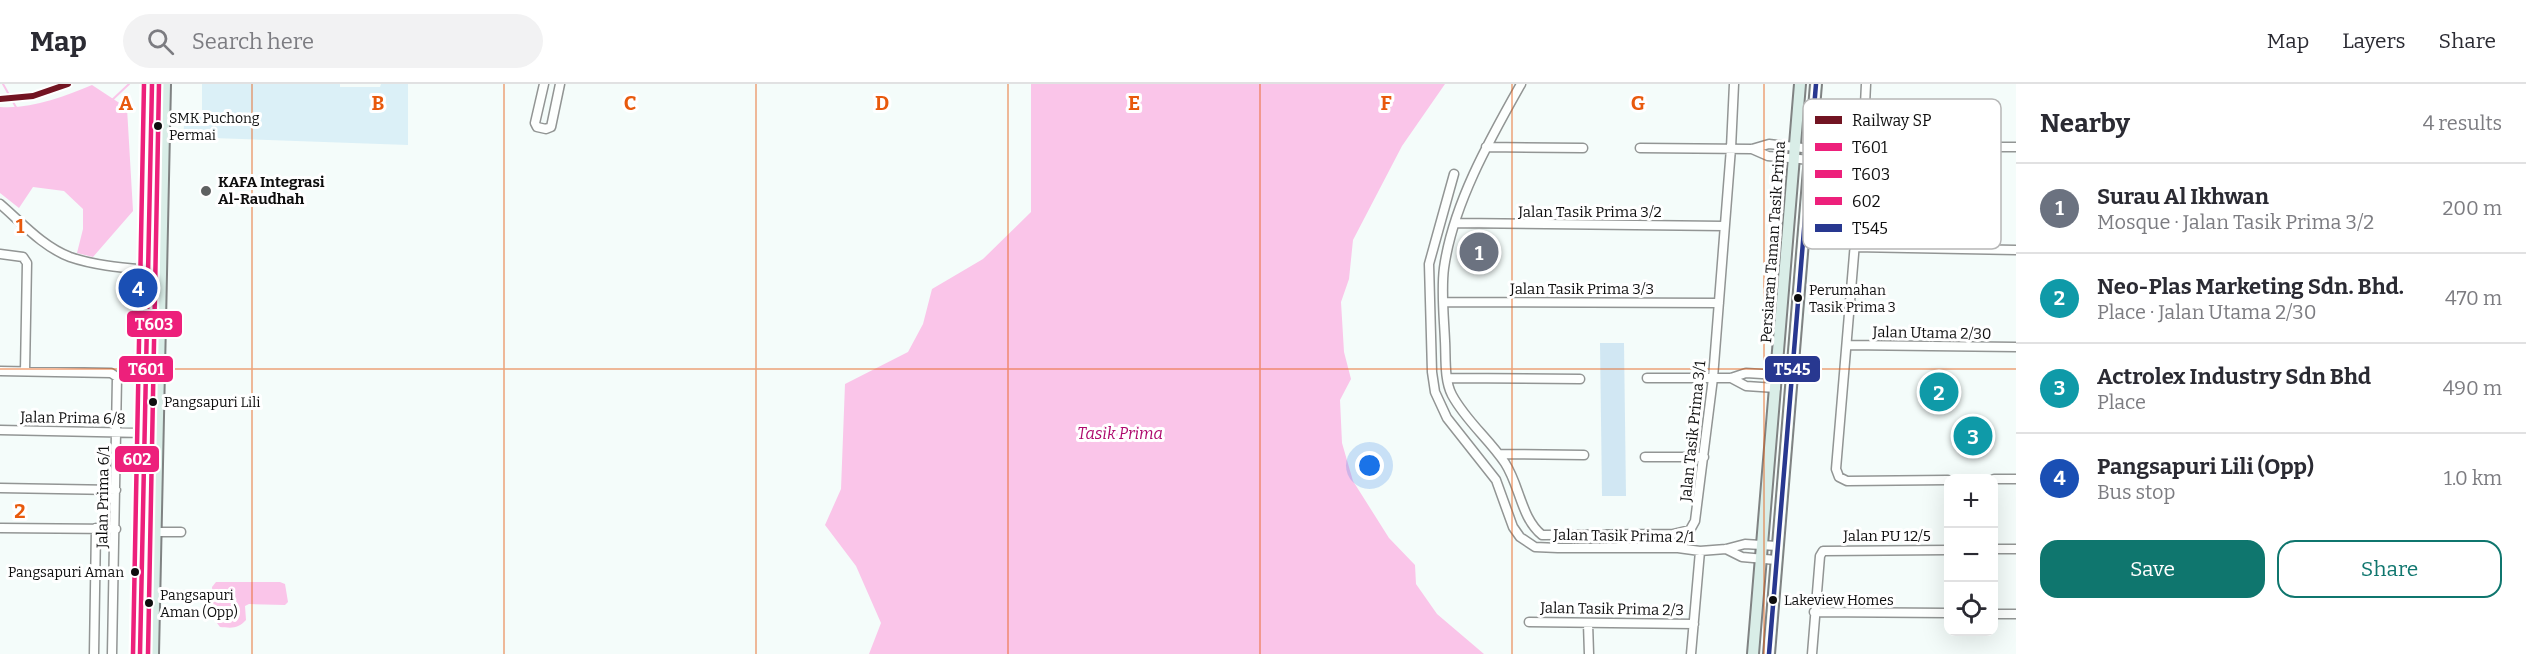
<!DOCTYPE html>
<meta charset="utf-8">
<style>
:root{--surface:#fff;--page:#f2f2f3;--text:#2b2b33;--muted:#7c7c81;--line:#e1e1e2;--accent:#0f766e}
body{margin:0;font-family:Bitter,serif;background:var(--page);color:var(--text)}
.controls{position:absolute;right:18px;bottom:18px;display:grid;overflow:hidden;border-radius:12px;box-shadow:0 6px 24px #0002}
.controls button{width:54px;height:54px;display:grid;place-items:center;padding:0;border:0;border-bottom:2px solid var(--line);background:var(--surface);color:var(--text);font:30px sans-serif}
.you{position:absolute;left:1370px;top:382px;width:21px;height:21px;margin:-15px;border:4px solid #fff;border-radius:50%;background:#1a73e8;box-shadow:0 0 0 9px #1a73e833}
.badge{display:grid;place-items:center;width:39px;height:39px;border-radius:50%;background:var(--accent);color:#fff;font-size:20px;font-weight:700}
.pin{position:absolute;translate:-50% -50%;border:3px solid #fff;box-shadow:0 2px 6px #0006}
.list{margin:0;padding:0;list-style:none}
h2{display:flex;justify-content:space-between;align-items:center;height:78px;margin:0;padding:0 24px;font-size:26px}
h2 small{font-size:20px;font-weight:400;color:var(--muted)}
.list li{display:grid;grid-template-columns:39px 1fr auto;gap:18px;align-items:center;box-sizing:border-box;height:90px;padding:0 24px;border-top:2px solid var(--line)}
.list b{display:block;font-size:22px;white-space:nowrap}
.list p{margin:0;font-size:20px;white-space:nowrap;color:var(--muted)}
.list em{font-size:20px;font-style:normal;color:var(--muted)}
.actions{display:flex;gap:12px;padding:18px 24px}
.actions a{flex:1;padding:14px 0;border:2px solid var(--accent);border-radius:18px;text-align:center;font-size:21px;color:var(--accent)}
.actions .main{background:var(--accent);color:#fff}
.icon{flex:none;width:33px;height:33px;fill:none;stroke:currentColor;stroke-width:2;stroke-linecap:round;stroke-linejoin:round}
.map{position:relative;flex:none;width:2016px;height:570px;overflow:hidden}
header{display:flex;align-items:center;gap:36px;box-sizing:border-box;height:84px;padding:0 30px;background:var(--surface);border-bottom:2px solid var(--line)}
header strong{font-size:28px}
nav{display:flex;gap:33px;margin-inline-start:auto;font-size:21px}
.search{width:420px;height:54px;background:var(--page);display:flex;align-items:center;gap:15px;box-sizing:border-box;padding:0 21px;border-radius:33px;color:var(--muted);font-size:22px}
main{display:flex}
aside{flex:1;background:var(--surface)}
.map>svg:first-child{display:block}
</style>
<header>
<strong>Map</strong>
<div class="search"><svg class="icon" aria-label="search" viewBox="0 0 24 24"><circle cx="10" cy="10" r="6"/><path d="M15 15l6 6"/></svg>Search here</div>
<nav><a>Map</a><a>Layers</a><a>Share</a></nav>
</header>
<main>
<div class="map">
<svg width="2016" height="570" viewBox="0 0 2016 570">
<rect width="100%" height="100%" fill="#f4fcfa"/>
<path fill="#d1e7f3" d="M1600,259H1624L1626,412H1602Z"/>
<path fill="#dbf0f7" d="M202,0H340V3H380L381,0H408V61L183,53L185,32L202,33Z"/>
<path fill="#fac5e9" d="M1031,0H1445L1402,62L1353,156L1349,195L1341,218L1344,268L1351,295L1340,316L1342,359L1353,397L1389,454L1415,481L1416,500L1437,530L1484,570H869L881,539L856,482L825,441L841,405L845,300L908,268L923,240L932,205L983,175L1031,128Z
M92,1L127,24L133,127L93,173L77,169L83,145V125L64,107L33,103L19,124L0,109V23C33,25 62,13 92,1Z
M216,498H280L285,500L288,518L285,521L249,520L245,522L246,536C238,545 232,544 220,543L214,535L212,503Z"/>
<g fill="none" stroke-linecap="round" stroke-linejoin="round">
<path stroke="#fac5e9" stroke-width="2" d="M3,0L17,25
M111,17L129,0"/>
<g stroke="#929594" stroke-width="11">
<path id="minor" d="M544,0L535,39L537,43L546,45L551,43L560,0
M1521,0C1490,55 1453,120 1444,184C1441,207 1444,233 1445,257C1446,273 1444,296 1452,311C1466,337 1489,355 1505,379C1520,402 1521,434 1542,451L1673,450L1690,446L1695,437L1713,294L1731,64L1734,0
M1866,0L1863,63L1836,385L1839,393L1847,397L1948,396
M1486,63L1583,64
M1863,63H2016
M1640,64L1752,65L1769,60L1811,65
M1752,65L1768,72L1810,76
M1454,90L1429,180L1432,288L1435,308L1447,334L1496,396L1513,443L1520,453L1535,463L1558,464H1678L1700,467L1726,465L1745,460L1777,462
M0,120C21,138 43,163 70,173C99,183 131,184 161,187
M1456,139L1724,142
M1854,163L2016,166
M0,170L23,173L27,179L25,287
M1444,218L1719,219
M1847,261L2016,263
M0,287L111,289L117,293L112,570
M1448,294L1580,295
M1647,294H1731L1746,289L1778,291
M1731,294L1746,302L1776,304
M0,346L145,349
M1499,370L1584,371
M1645,373H1704
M1994,395H2016
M0,404L116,406
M0,444L116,445
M151,448H181
M1726,465L1742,473L1776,476
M1994,465H2016
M1814,528L1948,529
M1994,530H2016
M1529,538L1694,540
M1588,539L1589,570
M94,570L96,444
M1691,570L1700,467
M1812,570L1820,472L1823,467L1948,466"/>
</g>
<g stroke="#7f8282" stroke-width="14">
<path id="major" d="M140,570L152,0
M153,570L165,0
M1753,570L1800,0
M1769,570L1816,0"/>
</g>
<use href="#minor" stroke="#fdfffe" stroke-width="8"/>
<use href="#major" stroke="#d9ede7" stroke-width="10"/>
<g stroke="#fff" stroke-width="9">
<path id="bus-1" d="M140,570L152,0"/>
</g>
<g stroke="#fff" stroke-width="9">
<path id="bus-2" d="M148,570L159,0"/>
</g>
<g stroke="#fff" stroke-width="9">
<path id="bus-3" d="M133,570L144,0"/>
</g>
<g stroke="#fff" stroke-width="9">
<path id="bus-4" d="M1769,570L1816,0"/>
</g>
<use href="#bus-1" stroke="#ed207b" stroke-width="4.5"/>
<use href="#bus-2" stroke="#ed207b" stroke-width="4.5"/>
<use href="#bus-3" stroke="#ed207b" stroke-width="4.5"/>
<use href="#bus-4" stroke="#283890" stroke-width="4.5"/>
<g stroke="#fff" stroke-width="10">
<path id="rail-1" d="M0,15L33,12L68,0"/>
</g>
<use href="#rail-1" stroke="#721422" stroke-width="6"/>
</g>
<path fill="none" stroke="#e8590c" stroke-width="1.5" stroke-opacity="0.55" d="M252,0V570M504,0V570M756,0V570M1008,0V570M1260,0V570M1512,0V570M1764,0V570M0,285H2016"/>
<g fill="#0e0e0e" stroke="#fff" stroke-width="2">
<circle cx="158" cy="42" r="5"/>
<circle cx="1798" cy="214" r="5"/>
<circle cx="153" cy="318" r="5"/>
<circle cx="135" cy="488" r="5"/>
<circle cx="1773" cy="516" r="5"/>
<circle cx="149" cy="519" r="5"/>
</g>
<circle fill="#5e6161" stroke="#fff" stroke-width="2" cx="206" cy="107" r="6"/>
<g text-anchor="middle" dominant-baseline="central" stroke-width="6" stroke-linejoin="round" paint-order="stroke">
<g font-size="14" fill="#0e0e0e" stroke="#fff" text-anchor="start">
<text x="169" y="34">SMK Puchong<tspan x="169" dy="17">Permai</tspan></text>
<text x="1809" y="206">Perumahan<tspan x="1809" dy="17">Tasik Prima 3</tspan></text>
<text x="164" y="318">Pangsapuri Lili</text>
<text x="124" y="488" text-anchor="end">Pangsapuri Aman</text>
<text x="160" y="511">Pangsapuri<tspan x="160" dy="17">Aman (Opp)</tspan></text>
<text x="1784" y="516">Lakeview Homes</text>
</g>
<g font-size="15" font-weight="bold" fill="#0e0e0e" stroke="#fff" text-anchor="start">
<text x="218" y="98">KAFA Integrasi<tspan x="218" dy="17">Al-Raudhah</tspan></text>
</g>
<g font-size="15" fill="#0e0e0e" stroke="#fff">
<text x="1590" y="128">Jalan Tasik Prima 3/2</text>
<text transform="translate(1773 158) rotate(-86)">Persiaran Taman Tasik Prima</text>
<text x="1582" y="205">Jalan Tasik Prima 3/3</text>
<text transform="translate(1932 249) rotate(1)">Jalan Utama 2/30</text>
<text transform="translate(73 334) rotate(1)">Jalan Prima 6/8</text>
<text transform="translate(1693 347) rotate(-84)">Jalan Tasik Prima 3/1</text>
<text transform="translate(103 413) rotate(-89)">Jalan Prima 6/1</text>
<text transform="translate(1624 452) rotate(1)">Jalan Tasik Prima 2/1</text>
<text x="1887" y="452">Jalan PU 12/5</text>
<text transform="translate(1612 525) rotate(1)">Jalan Tasik Prima 2/3</text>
</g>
<g font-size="16" font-style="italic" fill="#ae096d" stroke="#fff">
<text x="1120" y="349">Tasik Prima</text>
</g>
</g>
<rect x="1803" y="15" width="198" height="150" rx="9" fill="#fff" stroke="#b7b7b7" stroke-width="1.5"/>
<rect x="1815" y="32" width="27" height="8" fill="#721422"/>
<rect x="1815" y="59" width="27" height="8" fill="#ed207b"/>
<rect x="1815" y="86" width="27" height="8" fill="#ed207b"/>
<rect x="1815" y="113" width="27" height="8" fill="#ed207b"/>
<rect x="1815" y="140" width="27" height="8" fill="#283890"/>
<g font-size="16" fill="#0e0e0e">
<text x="1852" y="42">Railway SP</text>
<text x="1852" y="69">T601</text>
<text x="1852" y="96">T603</text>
<text x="1852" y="123">602</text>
<text x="1852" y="150">T545</text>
</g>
<g font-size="20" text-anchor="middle" font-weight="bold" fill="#e8590c" stroke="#fff" stroke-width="6" stroke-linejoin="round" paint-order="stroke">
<text x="126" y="26">A</text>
<text x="378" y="26">B</text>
<text x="630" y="26">C</text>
<text x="882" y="26">D</text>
<text x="1134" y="26">E</text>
<text x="1386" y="26">F</text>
<text x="1638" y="26">G</text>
<text x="20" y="149">1</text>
<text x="20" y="434">2</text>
</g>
<g stroke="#fff" stroke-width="2">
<rect x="126" y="226" width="57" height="28" rx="6" fill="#ed207b"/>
<rect x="118" y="271" width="56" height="28" rx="6" fill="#ed207b"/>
<rect x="1764" y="271" width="57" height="28" rx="6" fill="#283890"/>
<rect x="114" y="361" width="46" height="28" rx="6" fill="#ed207b"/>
</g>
<g font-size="16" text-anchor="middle" font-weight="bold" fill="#fff">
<text x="154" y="246">T603</text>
<text x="146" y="291">T601</text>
<text x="1792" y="291">T545</text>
<text x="137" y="381">602</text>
</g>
</svg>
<div class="controls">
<button>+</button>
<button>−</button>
<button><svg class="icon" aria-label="locate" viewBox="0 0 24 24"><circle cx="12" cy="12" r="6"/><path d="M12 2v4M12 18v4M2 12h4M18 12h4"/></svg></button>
</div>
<div class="you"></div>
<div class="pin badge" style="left:1479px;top:168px;background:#6b7280">1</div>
<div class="pin badge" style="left:1939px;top:308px;background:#0f9aa8">2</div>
<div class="pin badge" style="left:1973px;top:352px;background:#0f9aa8">3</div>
<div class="pin badge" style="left:138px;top:204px;background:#1a4fb4">4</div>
</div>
<aside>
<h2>Nearby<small>4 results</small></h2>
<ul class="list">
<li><span class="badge" style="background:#6b7280">1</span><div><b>Surau Al Ikhwan</b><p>Mosque · Jalan Tasik Prima 3/2</p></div><em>200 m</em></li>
<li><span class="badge" style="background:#0f9aa8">2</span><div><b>Neo-Plas Marketing Sdn. Bhd.</b><p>Place · Jalan Utama 2/30</p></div><em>470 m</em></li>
<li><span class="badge" style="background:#0f9aa8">3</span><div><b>Actrolex Industry Sdn Bhd</b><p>Place</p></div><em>490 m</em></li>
<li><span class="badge" style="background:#1a4fb4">4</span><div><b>Pangsapuri Lili (Opp)</b><p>Bus stop</p></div><em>1.0 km</em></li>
</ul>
<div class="actions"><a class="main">Save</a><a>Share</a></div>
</aside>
</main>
